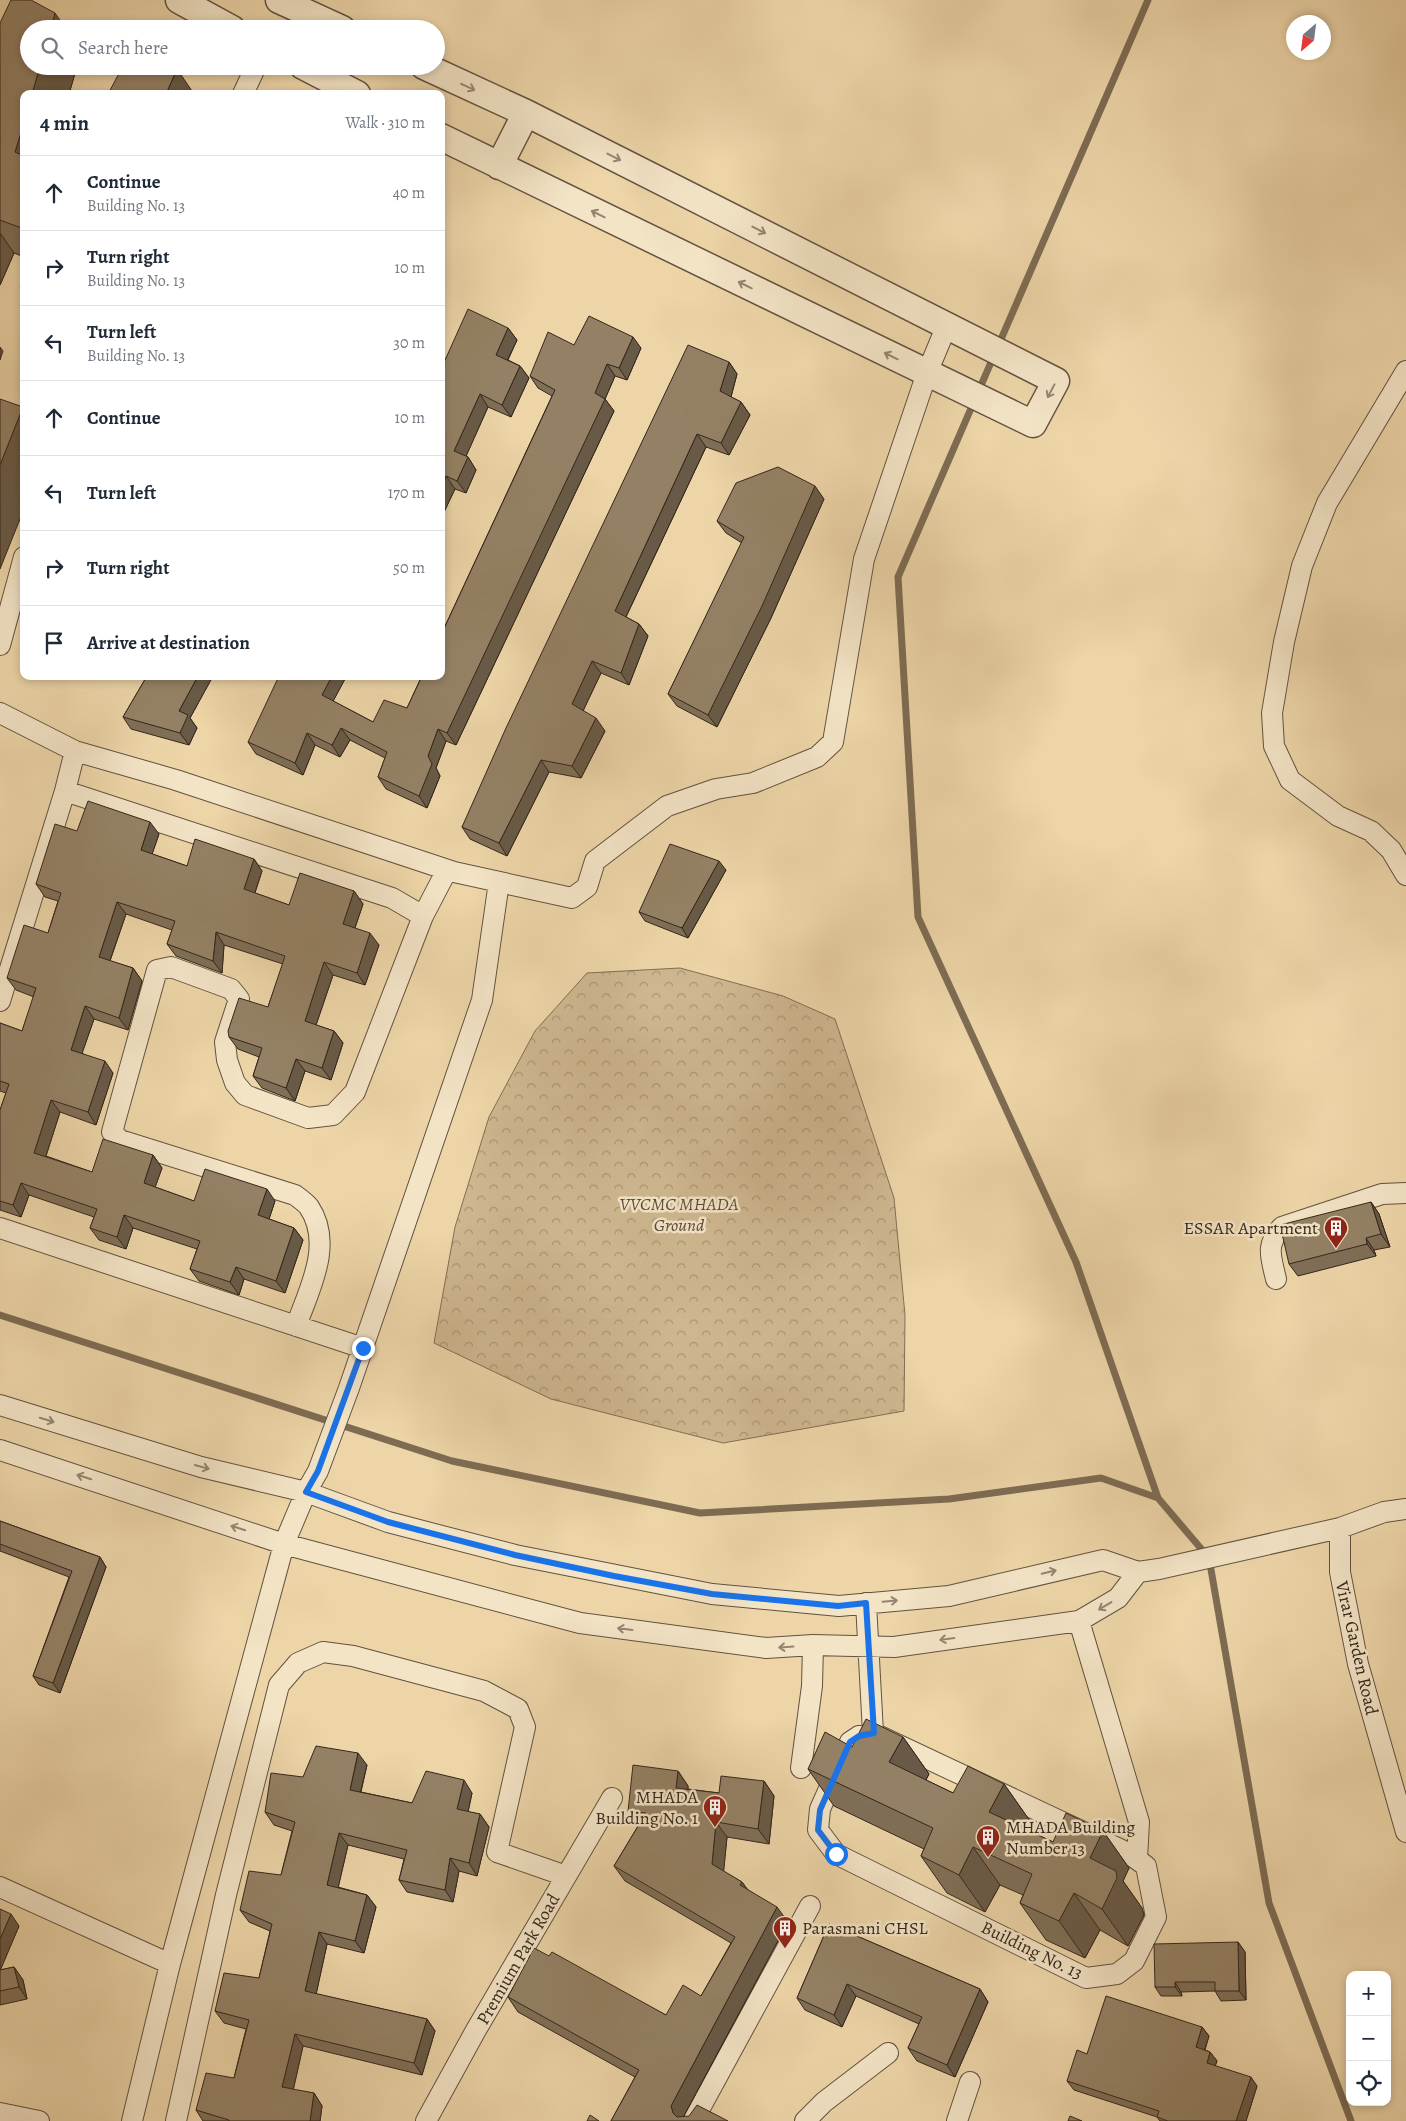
<!DOCTYPE html>
<meta charset="utf-8">
<style>
:root{--surface:#fff;--page:#f6f6f7;--text:#1f2937;--muted:#747a83;--line:#e0e1e3}
body{margin:0;font-family:Alegreya,serif;background:var(--page);color:var(--text)}
.controls{position:absolute;right:15px;bottom:15px;display:grid;overflow:hidden;border-radius:10px;box-shadow:0 2px 8px #0003}
.controls button{width:45px;height:45px;display:grid;place-items:center;padding:0;border:0;border-bottom:1px solid var(--line);background:var(--surface);color:var(--text);font:25px sans-serif}
.compass{position:absolute;left:1286px;top:15px;width:45px;height:45px;border-radius:50%;background:var(--surface);box-shadow:0 2px 8px #0003;rotate:208deg}
.stop{position:absolute;width:15px;height:15px;margin:-11px;border:4px solid #1a73e8;border-radius:50%;background:#fff}
.stop.end{background:#1a73e8;border-color:#fff;box-shadow:0 1px 5px #0008}
.list{margin:0;padding:0;list-style:none}
h2{display:flex;justify-content:space-between;align-items:center;height:65px;margin:0;padding:0 20px;font-size:21px}
h2 small{font-size:16px;font-weight:400;color:var(--muted)}
.list li{display:grid;grid-template-columns:32px 1fr auto;gap:15px;align-items:center;box-sizing:border-box;height:75px;padding:0 20px;border-top:1px solid var(--line)}
.list b{display:block;font-size:19px;white-space:nowrap}
.list p{margin:0;font-size:16px;white-space:nowrap;color:var(--muted)}
.list em{font-size:16px;font-style:normal;color:var(--muted)}
.icon{flex:none;width:28px;height:28px;fill:none;stroke:currentColor;stroke-width:2;stroke-linecap:round;stroke-linejoin:round}
.map{position:relative;flex:none;width:1406px;height:2121px;overflow:hidden}
.search{position:absolute;background:var(--surface);box-shadow:0 2px 8px #0003;left:20px;top:20px;width:425px;height:55px;display:flex;align-items:center;gap:12px;box-sizing:border-box;padding:0 18px;border-radius:28px;color:var(--muted);font-size:19px}
.panel{position:absolute;background:var(--surface);box-shadow:0 2px 8px #0003;left:20px;top:90px;width:425px;height:590px;border-radius:10px}
.map>svg:first-child{display:block}
</style>
<div class="map">
<svg width="1406" height="2121" viewBox="0 0 1406 2121">
<defs>
<pattern id="park-crowns" width="20" height="18" patternUnits="userSpaceOnUse" patternTransform="scale(1.25)"><rect width="20" height="18" fill="#ceb790"/><path d="M2 6a3 3 0 1 1 6 0M12 15a3 3 0 1 1 6 0" fill="none" stroke="#a89575"/></pattern>
</defs>
<rect width="100%" height="100%" fill="#edd5a8"/>
<filter id="stains"><feTurbulence type="fractalNoise" baseFrequency=".004" numOctaves="4"/><feColorMatrix values="0 0 0 0 .2 0 0 0 0 .09 0 0 0 0 .02 0 0 0 .5 -.17"/></filter>
<radialGradient id="worn" r=".72"><stop offset=".6" stop-color="#630" stop-opacity="0"/><stop offset="1" stop-color="#630" stop-opacity=".3"/></radialGradient>
<path fill="url(#park-crowns)" stroke="#816e56" d="M680,968L783,996L835,1019L894,1198L905,1315L904,1411L723,1443L551,1399L434,1343L455,1227L489,1117L535,1031L587,973Z"/>
<g fill="none" stroke-linecap="round" stroke-linejoin="round">
<path stroke="#7d6c53" stroke-width="7" d="M1148,0L898,577L918,917L1076,1262L1158,1498
M0,1315L452,1461L700,1513L949,1499L1101,1478L1158,1498L1209,1558L1269,1903L1351,2121"/>
<g stroke="#62523f" stroke-width="22">
<path id="minor" d="M243,94L256,66
M1406,371L1327,503L1302,566L1284,642L1272,713L1274,746L1290,780L1338,816L1371,831L1391,850L1406,875
M0,645L24,557
M0,713L75,751L176,780L454,872L572,898L587,887L595,861L667,806L716,789L753,783L817,757L833,742L864,559L927,373L947,325
M65,791L75,751
M423,916L447,870
M0,1001L65,791L392,898L423,916L355,1092L333,1115L308,1118L245,1095L235,1083L227,1060L225,1042L239,999L231,989L171,967L157,970L112,1132L120,1140L295,1195C299,1198 306,1203 309,1207C334,1244 309,1290 296,1326
M0,1228L363,1348
M1276,1279C1271,1257 1265,1245 1282,1227L1382,1194L1406,1193
M0,1405L201,1467L306,1492L388,1522L515,1555L712,1594L839,1606L949,1596L1103,1560L1138,1572L1159,1569L1340,1528
M0,1450L284,1544L580,1623L766,1648L813,1645L894,1647L1079,1621L1118,1598L1138,1572
M1406,1509L1384,1512L1340,1528V1572L1358,1664L1406,1832
M866,1603L873,1733L1128,1853L1146,1866L1156,1917L1134,1961L1117,1974L1086,1978L836,1854L818,1830L820,1809L850,1742L859,1736L873,1733
M1079,1621L1139,1822L1137,1859
M801,1768L812,1686L813,1645
M0,1887L170,1964
M0,2113L39,2121
M132,2121L170,1964L284,1544L306,1492L318,1471L349,1388L482,1000L499,882
M176,2121L226,1895L279,1685L298,1663L323,1652L353,1656L484,1691L518,1709L525,1727L497,1852L566,1876
M426,2121L476,2030L612,1798
M693,2121L810,1906
M805,2121L824,2102L888,2053
M957,2121L970,2082"/>
</g>
<g stroke="#62523f" stroke-width="29">
<path id="tertiary" d="M179,0L232,29
M279,0L342,29
M303,66L357,94
M424,66L526,113L1056,381L1033,424L441,137
M499,166L526,113"/>
</g>
<use href="#minor" stroke="#f3e4c6" stroke-width="20"/>
<use href="#tertiary" stroke="#f3e4c6" stroke-width="26"/>
</g>
<path fill="#7f6f57" stroke="#34261c" d="M0,23L29,66H77L69,94H24V257L14,253L0,285Z
M508,328L517,340L508,360L520,366L529,378L511,417L488,407L466,456L468,457L476,470L466,493L455,489L444,512L441,510V369Z
M574,345L641,348L627,380L615,376L605,399L614,411L456,745L446,741L436,768L440,776L427,808L386,789L378,777L385,758L350,740L340,757L315,745L303,775L256,754L248,742L346,677L333,701L373,722L407,708L552,396L538,388L530,376Z
M729,362L737,374L731,397L741,402L750,415L729,455L706,447L626,617L639,624L648,636L629,685L601,673L583,711L605,731L581,778L549,772L507,856L470,839L462,827Z
M824,499L771,618L717,727L677,706L668,694L742,543L726,533L717,521Z
M147,676H213L190,718L197,728L189,745L131,729L123,717Z
M77,831L159,834L152,854L187,866L254,859L262,871L255,893L289,905L354,891L363,904L355,928L379,945L365,985L333,975L316,1025L334,1031L343,1043L331,1080L305,1071L295,1101L262,1088L253,1076L259,1057L238,1049L229,1037L268,1007L283,964L224,945L222,973L176,956L167,944L172,930L126,914L110,961L133,968L142,981L128,1030L94,1019L82,1053L113,1073L96,1125L60,1112L46,1156L92,1172L153,1155L162,1168L155,1187L194,1201H275L269,1219L294,1228L303,1240L285,1293L244,1279L239,1295L199,1281L190,1269L197,1249L133,1228L126,1249L99,1240L90,1228L94,1217L29,1195L21,1217L0,1210V1110L6,1093L0,1091V1023L22,1031L34,997L16,990L7,978L48,933L58,901L45,897L36,884Z
M726,870L688,938L645,921L639,912Z
M1371,1202L1379,1214L1390,1247L1374,1250L1376,1256L1298,1276L1289,1264Z
M0,1521L100,1557L106,1567L60,1693L39,1685L33,1676L69,1577L0,1551Z
M903,1737L929,1774L926,1780L953,1793L1004,1784L1030,1821L1025,1829L1053,1842L1103,1831L1129,1868L1123,1881L1142,1908L1144,1915L1128,1946L1100,1930L1085,1958L1046,1940L1020,1903L1023,1895L1000,1885L985,1912L947,1893L921,1856L924,1849L834,1806L808,1769L852,1747Z
M367,1765L361,1792L412,1803L472,1793L468,1812L480,1814L489,1827L477,1876L459,1871L453,1902L407,1892L399,1880L404,1859L348,1845L338,1887L367,1895L376,1907L364,1953L327,1944L316,1994L427,2019L435,2031L422,2075L303,2046L293,2090L314,2093L322,2106L320,2121H203L196,2110L234,2078L246,2029L224,2023L215,2011L259,1978L270,1931L249,1922L240,1910L281,1875L292,1831L274,1825L265,1812L303,1777Z
M678,1771L688,1786V1789L719,1793L764,1781L774,1796L769,1844L727,1837L723,1871L742,1882L747,1889L788,1922L684,2116L611,2121L635,2077L518,2012L508,1997L549,1956L666,2015L701,1996L731,1943L625,1881L614,1866L638,1826L628,1811Z
M0,1909L19,1926L0,1970L14,1967L23,1980L27,1999L0,2005Z
M829,1924L980,1989L988,2002L955,2077L917,2061L908,2048L919,2024L856,1996L842,2027L805,2010L797,1998Z
M1238,1942L1245,1952L1246,2000L1221,2001L1215,1991L1181,1992L1182,1996H1161L1155,1987Z
M1202,2027L1209,2036L1205,2050L1210,2052L1217,2061L1215,2066L1257,2086L1246,2121H1160L1157,2117L1074,2090L1067,2081Z"/>
<path fill="#685a47" stroke="#34261c" d="M55,13L66,29H51Z
M40,66H77L69,94H32Z
M177,69L194,94H166Z
M24,123V163L15,152Z
M0,233L14,253L0,285Z
M508,328L517,340L504,367L496,355Z
M633,337L641,348L627,380L619,368Z
M0,347L3,351L0,360Z
M729,362L737,374L729,404L720,391Z
M607,364L615,376L605,399L614,411L456,745L447,733Z
M520,366L529,378L511,417L502,405Z
M480,394L488,407L463,463L454,451Z
M741,402L750,415L729,455L721,443Z
M23,407L24,408V509L0,569V465Z
M697,434L706,447L623,623L615,611Z
M468,457L476,470L466,493L457,481Z
M446,476L455,489L444,512L441,507V487Z
M815,486L824,499L771,618L717,727L708,715Z
M639,624L648,636L629,685L621,673Z
M592,661L601,673L580,717L572,704Z
M198,676H213L190,718L197,728L189,745L180,733L179,711Z
M332,676H345L346,677L330,707L322,695Z
M596,718L605,731L581,778L572,766Z
M341,728L350,740L340,757L332,745Z
M438,729L446,741L436,768L440,776L427,808L419,796L428,756Z
M307,733L315,745L303,775L295,763Z
M541,760L549,772L507,856L499,843Z
M150,822L159,834L149,863L141,850Z
M254,859L262,871L252,901L244,889Z
M719,861L726,870L688,938L682,928Z
M354,891L363,904L352,936L343,924Z
M117,902L126,914L107,969L99,957Z
M216,932L224,945L222,973L213,961Z
M370,933L379,945L365,985L357,973Z
M324,962L333,975L313,1034L305,1021Z
M133,968L142,981L128,1030L119,1018Z
M85,1006L94,1019L79,1062L71,1050Z
M334,1031L343,1043L331,1080L322,1068Z
M296,1059L305,1071L295,1101L286,1088Z
M105,1061L113,1073L96,1125L88,1112Z
M51,1100L60,1112L43,1165L34,1153Z
M153,1155L162,1168L152,1196L144,1183Z
M21,1183L29,1195L21,1217L13,1205Z
M267,1189L275,1201L266,1228L258,1215Z
M1371,1202L1379,1214L1390,1247L1381,1234Z
M124,1215L133,1228L126,1249L117,1237Z
M294,1228L303,1240L285,1293L276,1281Z
M1366,1238L1374,1250L1376,1256L1367,1244Z
M236,1267L244,1279L239,1295L230,1282Z
M100,1557L106,1567L60,1693L53,1683Z
M903,1737L929,1774L915,1799L889,1762Z
M358,1753L367,1765L358,1802L350,1790Z
M678,1771L688,1786L686,1803L676,1788Z
M464,1780L472,1793L466,1821L457,1809Z
M764,1781L774,1796L769,1844L758,1829Z
M1004,1784L1030,1821L1015,1849L989,1812Z
M480,1814L489,1827L477,1876L469,1863Z
M716,1822L727,1837L723,1879L712,1864Z
M1103,1831L1129,1868L1123,1881L1142,1908L1144,1915L1128,1946L1102,1909L1090,1858Z
M339,1833L348,1845L336,1897L327,1885Z
M973,1847L1000,1885L985,1912L959,1875Z
M450,1858L459,1871L453,1902L445,1890Z
M742,1882L753,1897L740,1885Z
M1074,1893L1100,1930L1085,1958L1059,1921Z
M367,1895L376,1907L364,1953L355,1941Z
M777,1907L788,1922L681,2121L673,2113L671,2106Z
M11,1914L19,1926L0,1971V1939Z
M319,1932L327,1944L314,2004L305,1991Z
M1238,1942L1245,1952L1246,2000L1239,1991Z
M14,1967L23,1980L27,1999L19,1987Z
M1175,1982L1181,1992L1182,1996L1175,1987Z
M847,1984L856,1996L842,2027L834,2015Z
M980,1989L988,2002L955,2077L947,2065Z
M427,2019L435,2031L422,2075L414,2063Z
M1202,2027L1209,2036L1202,2057L1196,2047Z
M295,2034L303,2046L291,2100L282,2087Z
M1210,2052L1217,2061L1213,2072L1207,2063Z
M1251,2077L1257,2086L1246,2121H1236Z
M314,2093L322,2106L320,2121H310Z"/>
<path fill="#948165" stroke="#34261c" d="M11,0H31L55,13L51,29H29V66H40L32,94H24V123L15,152L24,156V229L0,220V23Z
M123,66H171L177,69L166,94H108Z
M24,279V289L20,287Z
M468,309L508,328L496,355L520,366L502,405L480,394L454,451L468,457L457,481L446,476L441,487V369Z
M589,316L633,337L619,368L607,364L595,393L605,399L447,733L438,729L428,756L432,764L419,796L378,777L387,752L341,728L332,745L307,733L295,763L248,742L279,676H332L322,695L373,722L384,700L407,708L422,676H441V635L555,390L530,376L548,332L574,345Z
M688,345L729,362L720,391L741,402L721,443L697,434L615,611L639,624L621,673L592,661L572,704L596,718L572,766L541,760L499,843L462,827L506,728Z
M0,399L23,407L0,465Z
M778,467L815,486L762,606L708,715L668,694L744,537L717,521L736,483Z
M147,676H198L179,711L188,715L180,733L123,717Z
M88,801L150,822L141,850L187,866L195,839L254,859L244,889L289,905L300,873L354,891L343,924L370,933L357,973L324,962L305,1021L334,1031L322,1068L296,1059L286,1088L253,1076L262,1048L229,1037L228,1031L239,998L268,1007L285,956L216,932L213,961L167,944L175,921L117,902L99,957L133,968L119,1018L85,1006L71,1050L105,1061L88,1112L51,1100L34,1153L92,1172L103,1139L153,1155L144,1183L194,1201L205,1169L267,1189L258,1215L294,1228L276,1281L236,1267L230,1282L190,1269L200,1241L124,1215L117,1237L90,1228L97,1209L21,1183L13,1205L0,1201V1110L9,1084L0,1081V1023L22,1031L36,988L7,978L24,925L48,933L61,893L36,884L55,824L77,831Z
M670,844L719,861L682,928L639,912Z
M1371,1202L1381,1234L1366,1238L1367,1244L1289,1264L1280,1225Z
M0,1521L100,1557L53,1683L33,1676L72,1571L0,1544Z
M866,1719L903,1737L889,1762L953,1793L968,1766L1004,1784L989,1812L1053,1842L1066,1813L1103,1831L1090,1858L1116,1871L1117,1878L1102,1909L1074,1893L1059,1921L1020,1903L1032,1874L973,1847L959,1875L921,1856L933,1828L808,1769L825,1732L852,1747Z
M316,1746L358,1753L350,1790L412,1803L426,1771L464,1780L457,1809L480,1814L469,1863L450,1858L445,1890L399,1880L407,1850L339,1833L327,1885L367,1895L355,1941L319,1932L305,1991L427,2019L414,2063L295,2034L282,2087L314,2093L310,2121H229V2120L196,2110L206,2073L234,2078L249,2020L215,2011L224,1973L259,1978L272,1924L240,1910L249,1871L281,1875L295,1822L265,1812L271,1773L303,1777Z
M633,1765L678,1771L676,1788L719,1793L721,1776L764,1781L758,1829L716,1822L712,1864L742,1882L740,1885L777,1907L671,2106L673,2113L677,2117L689,2116L697,2105L728,2121H611L639,2070L508,1997L534,1948L549,1956L552,1952L666,2015L683,1985L701,1996L735,1937L614,1866L646,1813L628,1811Z
M0,1909L11,1914L0,1939Z
M829,1924L980,1989L947,2065L908,2048L922,2017L847,1984L834,2015L797,1998Z
M1238,1942L1239,1991H1215V1982H1175V1987H1155L1154,1944Z
M14,1967L19,1987L0,1991V1970Z
M1106,1996L1202,2027L1196,2047L1210,2052L1207,2063L1251,2077L1236,2121H1168L1157,2117L1159,2111L1067,2081L1077,2050L1087,2054Z
M590,2115L599,2121H587Z
M1070,2116L1082,2121H1068Z"/>
<defs><path id="oneway-shaft" d="M-6 0H5M1.5-3L5.5 0L1.5 3" fill="none" stroke-width="1.6" stroke-linecap="round" stroke-linejoin="round" transform="scale(1.25)"/></defs>
<g stroke="#948571">
<use href="#oneway-shaft" transform="translate(468 87) rotate(25)"/>
<use href="#oneway-shaft" transform="translate(614 157) rotate(27)"/>
<use href="#oneway-shaft" transform="translate(598 214) rotate(-154)"/>
<use href="#oneway-shaft" transform="translate(759 230) rotate(27)"/>
<use href="#oneway-shaft" transform="translate(745 285) rotate(-154)"/>
<use href="#oneway-shaft" transform="translate(891 356) rotate(-154)"/>
<use href="#oneway-shaft" transform="translate(1051 391) rotate(118)"/>
<use href="#oneway-shaft" transform="translate(47 1420) rotate(17)"/>
<use href="#oneway-shaft" transform="translate(202 1467) rotate(15)"/>
<use href="#oneway-shaft" transform="translate(84 1477) rotate(-162)"/>
<use href="#oneway-shaft" transform="translate(238 1528) rotate(-162)"/>
<use href="#oneway-shaft" transform="translate(1049 1572) rotate(-13)"/>
<use href="#oneway-shaft" transform="translate(890 1601) rotate(-5)"/>
<use href="#oneway-shaft" transform="translate(1105 1606) rotate(149)"/>
<use href="#oneway-shaft" transform="translate(625 1629) rotate(-173)"/>
<use href="#oneway-shaft" transform="translate(947 1639) rotate(172)"/>
<use href="#oneway-shaft" transform="translate(786 1647) rotate(176)"/>
</g>
<g fill="none" stroke-linecap="round" stroke-linejoin="round">
<path stroke="#1a73e8" stroke-width="6" d="M363,1348L318,1471L306,1492L388,1522L515,1555L614,1576L712,1594L838,1606L866,1603L874,1733L859,1736L850,1742L820,1810L818,1830L836,1854"/>
</g>
<defs>
<g id="building-pin" transform="scale(1.25)"><path d="M0 17L-7.5 6A9.5 9.5 0 1 1 7.5 6Z" fill="#8f2418" stroke="#f3e4c6"/><path d="M-4-6H4V6H1V3H-1V6H-4ZM-2.5-4.3h1.7v1.8h-1.7ZM.8-4.3h1.7v1.8H.8ZM-2.5-1h1.7V.8h-1.7ZM.8-1h1.7V.8H.8Z" fill="#fff"/></g>
</defs>
<g fill-rule="evenodd">
<use href="#building-pin" x="1336" y="1228"/>
<use href="#building-pin" x="715" y="1807"/>
<use href="#building-pin" x="988" y="1837"/>
<use href="#building-pin" x="785" y="1928"/>
</g>
<g text-anchor="middle" dominant-baseline="central" stroke-width="5" stroke-linejoin="round" paint-order="stroke">
<g font-size="18" font-style="italic" fill="#5a4a39" stroke="#f3e4c6">
<text x="679" y="1204">VVCMC MHADA<tspan x="679" dy="21">Ground</tspan></text>
</g>
<g font-size="18" fill="#34261c" stroke="#f3e4c6" text-anchor="end">
<text x="1318" y="1228">ESSAR Apartment</text>
<text x="698" y="1797">MHADA<tspan x="698" dy="21">Building No. 1</tspan></text>
<text x="1006" y="1827" text-anchor="start">MHADA Building<tspan x="1006" dy="21">Number 13</tspan></text>
<text x="802" y="1928" text-anchor="start">Parasmani CHSL</text>
</g>
<g font-size="18" fill="#34261c" stroke="#f3e4c6">
<text transform="translate(1357 1648) rotate(77)">Virar Garden Road</text>
<text transform="translate(1032 1950) rotate(26)">Building No. 13</text>
<text transform="translate(518 1959) rotate(-60)">Premium Park Road</text>
</g>
</g>
<rect width="100%" height="100%" filter="url(#stains)"/>
<rect width="100%" height="100%" fill="url(#worn)"/>
</svg>
<div class="controls">
<button>+</button>
<button>−</button>
<button><svg class="icon" aria-label="locate" viewBox="0 0 24 24"><circle cx="12" cy="12" r="6"/><path d="M12 2v4M12 18v4M2 12h4M18 12h4"/></svg></button>
</div>
<svg class="compass" viewBox="-18 -18 36 36"><path d="M0-13l5 13h-10z" fill="#e53935"/><path d="M0 13l5-13h-10z" fill="#747a83"/></svg>
<div class="stop" style="left:836px;top:1854px"></div>
<div class="stop end" style="left:363px;top:1348px"></div>
<div class="search"><svg class="icon" aria-label="search" viewBox="0 0 24 24"><circle cx="10" cy="10" r="6"/><path d="M15 15l6 6"/></svg>Search here</div>
<section class="panel">
<h2>4 min<small>Walk · 310 m</small></h2>
<ul class="list">
<li><svg class="icon" aria-label="ahead" viewBox="0 0 24 24"><path d="M12 20V5M6 11l6-6 6 6"/></svg><div><b>Continue</b><p>Building No. 13</p></div><em>40 m</em></li>
<li><svg class="icon" aria-label="right" viewBox="0 0 24 24"><path d="M7 20v-9h11M14 6l5 5-5 5"/></svg><div><b>Turn right</b><p>Building No. 13</p></div><em>10 m</em></li>
<li><svg class="icon" aria-label="left" viewBox="0 0 24 24"><path d="M17 20v-9H6M10 6l-5 5 5 5"/></svg><div><b>Turn left</b><p>Building No. 13</p></div><em>30 m</em></li>
<li><svg class="icon" aria-label="ahead" viewBox="0 0 24 24"><path d="M12 20V5M6 11l6-6 6 6"/></svg><div><b>Continue</b></div><em>10 m</em></li>
<li><svg class="icon" aria-label="left" viewBox="0 0 24 24"><path d="M17 20v-9H6M10 6l-5 5 5 5"/></svg><div><b>Turn left</b></div><em>170 m</em></li>
<li><svg class="icon" aria-label="right" viewBox="0 0 24 24"><path d="M7 20v-9h11M14 6l5 5-5 5"/></svg><div><b>Turn right</b></div><em>50 m</em></li>
<li><svg class="icon" aria-label="arrive" viewBox="0 0 24 24"><path d="M6 21V4h12l-3 4 3 4H6"/></svg><div><b>Arrive at destination</b></div></li>
</ul>
</section>
</div>
